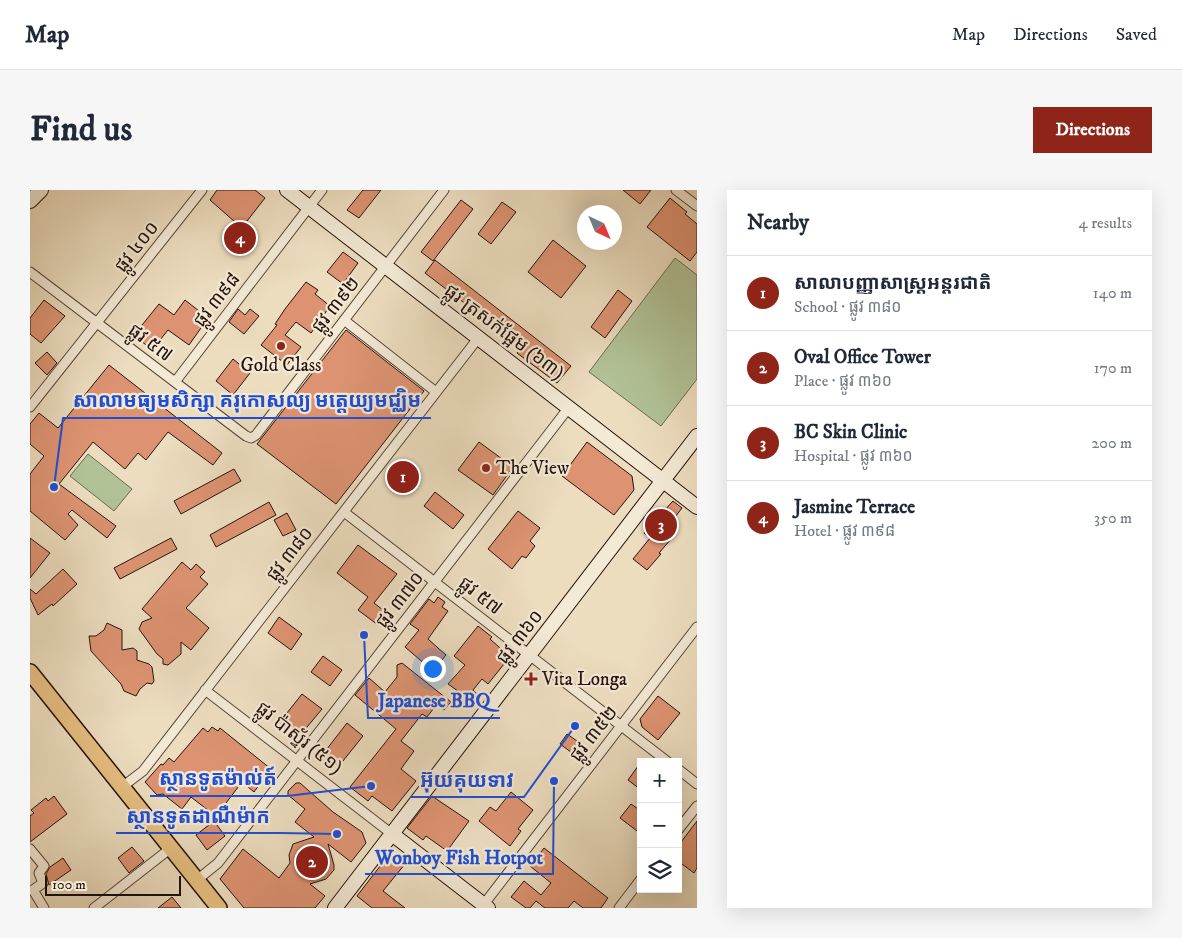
<!DOCTYPE html>
<meta charset="utf-8">
<style>
:root{--surface:#fff;--page:#f6f6f7;--text:#1f2937;--muted:#747a83;--line:#e0e1e3;--accent:#8f2418}
body{margin:0;font-family:"IM FELL DW Pica","Noto Sans Khmer",serif;background:var(--page);color:var(--text)}
.controls{position:absolute;right:15px;bottom:15px;display:grid;overflow:hidden;border-radius:0px;box-shadow:0 5px 20px #0002}
.controls button{width:45px;height:45px;display:grid;place-items:center;padding:0;border:0;border-bottom:1px solid var(--line);background:var(--surface);color:var(--text);font:25px sans-serif}
.compass{position:absolute;left:547px;top:15px;width:45px;height:45px;border-radius:50%;background:var(--surface);box-shadow:0 5px 20px #0002;rotate:136deg}
.scale{position:absolute;left:15px;bottom:12px;width:136px;box-sizing:border-box;padding-left:5px;border:2px solid #25130d;border-top:0;font-size:14px;line-height:18px;white-space:nowrap;color:#25130d;-webkit-text-stroke:4px #f3e9d5;paint-order:stroke}
.you{position:absolute;left:402px;top:478px;width:18px;height:18px;margin:-12px;border:4px solid #fff;border-radius:50%;background:#1a73e8;box-shadow:0 0 0 8px #1a73e833}
.badge{display:grid;place-items:center;width:32px;height:32px;border-radius:50%;background:var(--accent);color:#fff;font-size:16px;font-weight:700}
.pin{position:absolute;translate:-50% -50%;border:2px solid #fff;box-shadow:0 1px 5px #0006}
.list{margin:0;padding:0;list-style:none}
h2{display:flex;justify-content:space-between;align-items:center;height:65px;margin:0;padding:0 20px;font-size:21px}
h2 small{font-size:16px;font-weight:400;color:var(--muted)}
.list li{display:grid;grid-template-columns:32px 1fr auto;gap:15px;align-items:center;box-sizing:border-box;height:75px;padding:0 20px;border-top:1px solid var(--line)}
.list b{display:block;font-size:19px;white-space:nowrap}
.list p{margin:0;font-size:16px;white-space:nowrap;color:var(--muted)}
.list em{font-size:16px;font-style:normal;color:var(--muted)}
.icon{flex:none;width:28px;height:28px;fill:none;stroke:currentColor;stroke-width:2;stroke-linecap:round;stroke-linejoin:round}
.map{position:relative;flex:none;width:667px;height:718px;overflow:hidden;border-radius:0px}
header{display:flex;align-items:center;gap:30px;box-sizing:border-box;height:70px;padding:0 25px;background:var(--surface);border-bottom:1px solid var(--line)}
header strong{font-size:24px}
nav{display:flex;gap:28px;margin-inline-start:auto;font-size:18px}
.intro{display:flex;align-items:center;justify-content:space-between;box-sizing:border-box;height:120px;padding:0 30px}
h1{margin:0;font-size:35px}
.button{padding:12px 22px;border-radius:0px;background:var(--accent);color:#fff;font-size:18px;font-weight:700}
main{display:flex;gap:30px;padding:0 30px}
aside{flex:1;background:var(--surface);border-radius:0px;box-shadow:0 5px 20px #0002}
.map>svg:first-child{display:block}
</style>
<header>
<strong>Map</strong>
<nav><a>Map</a><a>Directions</a><a>Saved</a></nav>
</header>
<div class="intro"><h1>Find us</h1><a class="button">Directions</a></div>
<main>
<div class="map">
<svg width="667" height="718" viewBox="0 0 667 718">
<rect width="100%" height="100%" fill="#ecddbf"/>
<filter id="stains"><feTurbulence type="fractalNoise" baseFrequency=".004" numOctaves="4"/><feColorMatrix values="0 0 0 0 .2 0 0 0 0 .09 0 0 0 0 .02 0 0 0 .5 -.17"/></filter>
<radialGradient id="worn" r=".72"><stop offset=".6" stop-color="#630" stop-opacity="0"/><stop offset="1" stop-color="#630" stop-opacity=".3"/></radialGradient>
<path fill="#b1c297" stroke="#6b6a52" d="M645,68L667,85V189L631,236L559,182Z
M58,264L102,299L84,321L40,286Z"/>
<path fill="#dd9372" stroke="#25130d" d="M187,0H225L235,8L210,40L225,51L217,61L196,45L205,32L180,10Z
M333,0H351L329,28L317,20Z
M593,0H621L610,14Z
M640,8L657,22L655,24L667,34V62L660,71L617,37Z
M431,10L443,19L403,71L391,62Z
M472,12L486,22L461,54L448,44Z
M523,50L556,76L531,108L498,82Z
M313,62L328,73L313,94L297,82Z
M405,70L541,176L527,193L487,163L492,157L395,83Z
M276,92L288,100L285,104L300,116L281,143L266,132L255,145L271,157L257,175L231,155L247,135L245,134L255,119Z
M588,100L602,111L575,148L561,137Z
M14,110L35,126L11,153L0,144V128Z
M155,110L178,128L159,155L138,140L122,160L104,145L129,114L144,125Z
M208,119L215,125L220,119L229,126L214,144L199,132Z
M316,140L394,201L306,314L227,254Z
M17,162L27,173L17,185L5,173Z
M203,169L220,183L203,205L186,191Z
M79,175L192,263L183,275L138,242L116,270L108,263L95,279L63,252L29,294L86,336L77,348L42,320L38,324L48,335L35,350L0,321V284L14,266L0,254V234L9,223L28,238Z
M449,252L483,277L463,305L428,280Z
M557,252L602,286L604,300L584,325L532,286Z
M204,279L211,291L151,324L144,311Z
M405,302L434,325L423,339L394,316Z
M643,311L652,318L639,335L647,342L629,363L631,364L617,380L603,369L620,348L614,343Z
M239,312L246,325L186,357L180,345Z
M488,321L510,338L500,351L505,356L496,368L492,366L482,379L458,359Z
M257,323L266,340L253,346L244,330Z
M0,348L20,363L0,388Z
M141,348L147,359L90,389L84,378Z
M328,355L367,384L344,413L357,423L348,435L328,420L338,407L307,383Z
M152,372L161,380L166,374L175,382L170,387L178,394L156,418L179,438L161,460L151,452V464L138,475L133,474V469L127,464L109,439L112,432L122,428L112,419Z
M33,379L47,394L23,416L22,414L8,425L0,408V399L6,404Z
M408,407L415,412L412,417L418,421L398,449L416,465L403,481L375,457L389,440L380,434L399,409L404,413Z
M249,427L272,444L261,460L238,443Z
M77,433L92,440V460L103,458L107,461V470L119,474L122,477L124,491L122,494L117,493L110,499L106,506L94,501L91,494L61,461L59,446H66L74,440Z
M448,436L462,447L460,449L470,458L471,464L467,469L474,474L458,494L452,489L443,500L448,505L442,511L418,494L435,475L424,466Z
M293,466L312,480L300,496L281,482Z
M372,473L421,512L414,520L407,514L397,527L392,524L371,551L384,561L371,579L386,591L362,621L342,606L338,611L320,597L366,539L325,505L339,488L355,502L367,487V475Z
M272,504L292,519L268,548L249,533Z
M628,506L650,523L628,550L612,537L610,529Z
M317,533L333,546L309,576L293,564Z
M182,537L188,541L190,538L241,579L224,602L212,592L196,613L199,615L188,628L161,607L152,619L133,604L127,605L115,592L131,574L133,575L139,568L144,572L173,538L178,542Z
M537,544L557,558L549,568L530,554Z
M611,572V600L598,590Z
M266,593H270L303,622L332,642L336,653L321,672L298,654L304,675V680L296,689L280,694L295,706L285,718H214L190,689L213,659L249,688L260,673L259,665L263,654L284,647L265,632L275,619L258,605V601Z
M481,602L503,620L488,639L491,641L480,656L449,631L460,617L466,621Z
M24,606L37,624L0,652V626L4,623L1,620L16,608L18,611Z
M402,606L439,631L417,661L396,646L393,650L377,638Z
M601,614L611,621V644L590,628Z
M184,631L195,646L177,660L166,645Z
M667,631V678L664,683L648,671V656Z
M102,657L114,671L99,683L88,668Z
M514,658L578,708L571,718H553L544,711L538,718H515L506,711L500,718H496L481,707L494,691L511,705L521,693L500,676Z
M361,662L375,674L353,701L375,718H342L327,706Z
M33,668L41,680L19,695L16,684L20,677Z
M142,707L151,718H128Z"/>
<g fill="none" stroke-linecap="round" stroke-linejoin="round">
<g stroke="#57463a" stroke-width="11">
<path id="street" d="M646,0L667,16
M0,82L216,246L221,248L226,245L414,0
M314,130L406,202
M145,192L292,0
M0,217L172,0
M314,322L638,572
M175,500L362,644
M648,579L667,594
M92,597L113,581L449,147
M648,640L667,616
M0,659L14,676L9,683L13,693L3,700L14,718
M167,690L188,673L540,216
M64,718L141,658
M451,718L667,437
M589,718L611,689"/>
</g>
<g stroke="#25130d" stroke-width="16">
<path id="secondary" d="M257,0L667,317
M0,11L11,0
M362,644L458,718
M305,718L667,246"/>
</g>
<g stroke="#25130d" stroke-width="18">
<path id="primary" d="M0,482L189,718"/>
</g>
<use href="#street" stroke="#f3e9d5" stroke-width="9"/>
<use href="#secondary" stroke="#f3e9d5" stroke-width="14"/>
<use href="#primary" stroke="#e6be80" stroke-width="15"/>
</g>
<g fill="#8f2418" stroke="#f3e9d5" stroke-width="2">
<circle cx="251" cy="156" r="5"/>
<circle cx="456" cy="278" r="5"/>
<path d="M498.5 481.5h5v5h5v5h-5v5h-5v-5h-5v-5h5z"/>
</g>
<g text-anchor="middle" dominant-baseline="central" stroke-width="4.5" stroke-linejoin="round" paint-order="stroke">
<g font-size="19" fill="#25130d" stroke="#f3e9d5">
<text transform="translate(107 57) rotate(-52)">ផ្លូវ ៤០០</text>
<text transform="translate(187 110) rotate(-52)">ផ្លូវ ៣៩៨</text>
<text transform="translate(306 115) rotate(-52)">ផ្លូវ ៣៩២</text>
<text transform="translate(474 142) rotate(37)">ផ្លូវ ត្រសក់ផ្អែម (៦៣)</text>
<text transform="translate(120 153) rotate(37)">ផ្លូវ ៥៧</text>
<text transform="translate(260 364) rotate(-52)">ផ្លូវ ៣៨០</text>
<text transform="translate(450 406) rotate(38)">ផ្លូវ ៥៧</text>
<text transform="translate(370 410) rotate(-52)">ផ្លូវ ៣៧០</text>
<text transform="translate(490 447) rotate(-52)">ផ្លូវ ៣៦០</text>
<text transform="translate(564 544) rotate(-52)">ផ្លូវ ៣៥២</text>
<text transform="translate(269 548) rotate(38)">ផ្លូវ ប៉ាស្ទ័រ (៥១)</text>
</g>
<g font-size="19" fill="#25130d" stroke="#f3e9d5" text-anchor="start">
<text x="251" y="175" text-anchor="middle">Gold Class</text>
<text x="466" y="278">The View</text>
<text x="512" y="489">Vita Longa</text>
</g>
</g>
<path fill="none" stroke="#1d4ed8" stroke-width="2" d="M24 297L33 228H401M334 445L338 528H470M341 596L257 606H120M545 536L494 607H380M307 644L250 643H86M524 591L523 684H335"/>
<g fill="#1d4ed8" stroke="#f3e9d5" stroke-width="2">
<circle cx="24" cy="297" r="5"/>
<circle cx="334" cy="445" r="5"/>
<circle cx="341" cy="596" r="5"/>
<circle cx="545" cy="536" r="5"/>
<circle cx="307" cy="644" r="5"/>
<circle cx="524" cy="591" r="5"/>
</g>
<g font-size="20" text-anchor="middle" font-weight="bold" fill="#1d4ed8" stroke="#f3e9d5" stroke-width="4.5" stroke-linejoin="round" paint-order="stroke">
<text x="217" y="217">សាលាមធ្យមសិក្សា គរុកោសល្យ មត្តេយ្យមជ្ឈិម</text>
<text x="404" y="517">Japanese BBQ</text>
<text x="188" y="595">ស្ថានទូតម៉ាល់ត៍</text>
<text x="437" y="597">អ៊ុយគុយទាវ</text>
<text x="168" y="633">ស្ថានទូតដាណឺម៉ាក</text>
<text x="429" y="674">Wonboy Fish Hotpot</text>
</g>
<rect width="100%" height="100%" filter="url(#stains)"/>
<rect width="100%" height="100%" fill="url(#worn)"/>
</svg>
<div class="controls">
<button>+</button>
<button>−</button>
<button><svg class="icon" aria-label="layers" viewBox="0 0 24 24"><path d="M12 4l9 5-9 5-9-5zM3 14l9 5 9-5"/></svg></button>
</div>
<svg class="compass" viewBox="-18 -18 36 36"><path d="M0-13l5 13h-10z" fill="#e53935"/><path d="M0 13l5-13h-10z" fill="#747a83"/></svg>
<div class="scale">100 m</div>
<div class="you"></div>
<div class="pin badge" style="left:373px;top:287px">1</div>
<div class="pin badge" style="left:282px;top:672px">2</div>
<div class="pin badge" style="left:631px;top:335px">3</div>
<div class="pin badge" style="left:210px;top:48px">4</div>
</div>
<aside>
<h2>Nearby<small>4 results</small></h2>
<ul class="list">
<li><span class="badge">1</span><div><b>សាលាបញ្ញាសាស្ត្រអន្តរជាតិ</b><p>School · ផ្លូវ ៣៨០</p></div><em>140 m</em></li>
<li><span class="badge">2</span><div><b>Oval Office Tower</b><p>Place · ផ្លូវ ៣៦០</p></div><em>170 m</em></li>
<li><span class="badge">3</span><div><b>BC Skin Clinic</b><p>Hospital · ផ្លូវ ៣៦០</p></div><em>200 m</em></li>
<li><span class="badge">4</span><div><b>Jasmine Terrace</b><p>Hotel · ផ្លូវ ៣៩៨</p></div><em>350 m</em></li>
</ul>
</aside>
</main>
